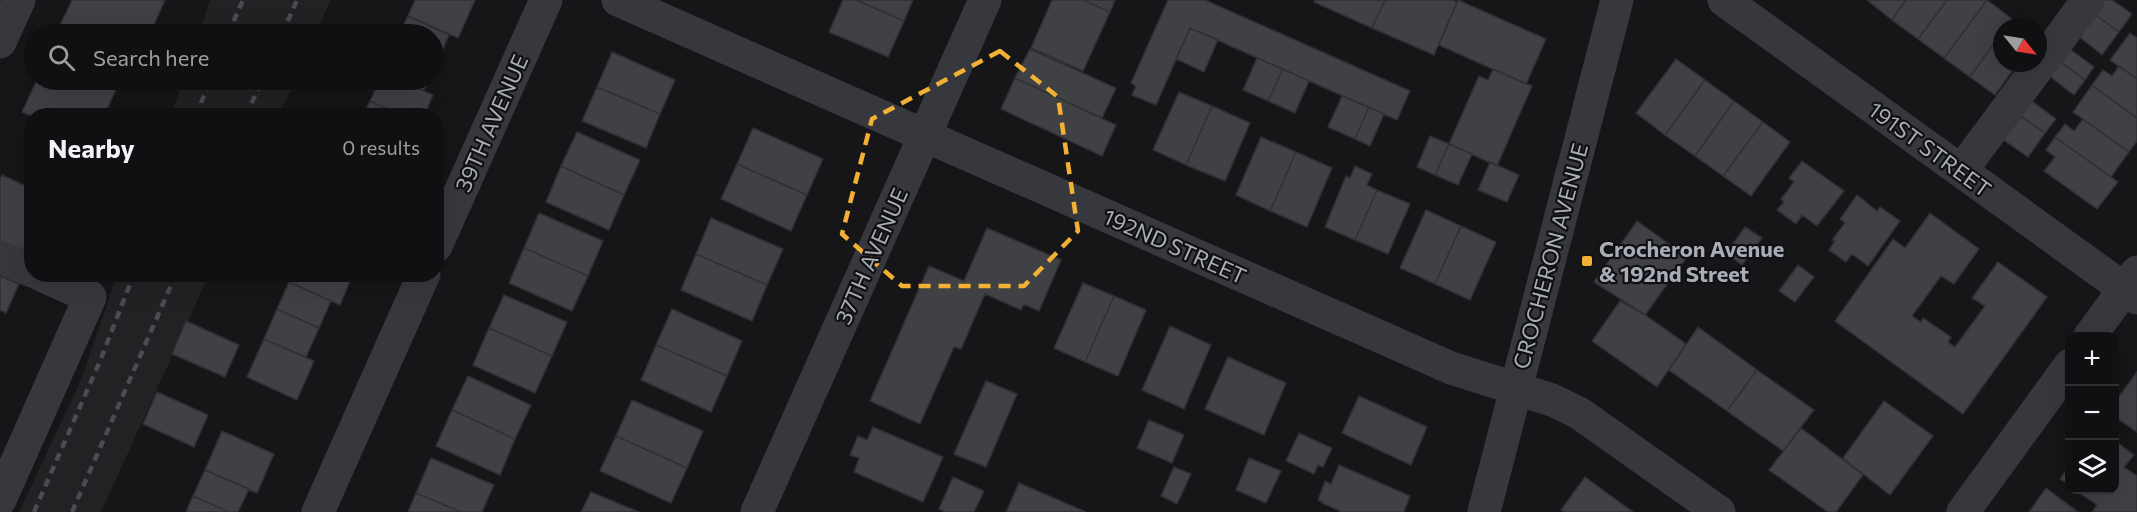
<!DOCTYPE html>
<meta charset="utf-8">
<style>
:root{--surface:#101012;--page:#1e1e20;--text:#f1f3f6;--muted:#9c9d9f;--line:#303032}
body{margin:0;font-family:Commissioner,sans-serif;background:var(--page);color:var(--text)}
.controls{position:absolute;right:18px;bottom:18px;display:grid;overflow:hidden;border-radius:12px;box-shadow:0 6px 24px #0002}
.controls button{width:54px;height:54px;display:grid;place-items:center;padding:0;border:0;border-bottom:2px solid var(--line);background:var(--surface);color:var(--text);font:30px sans-serif}
.compass{position:absolute;left:1993px;top:18px;width:54px;height:54px;border-radius:50%;background:var(--surface);box-shadow:0 6px 24px #0002;rotate:120deg}
.list{margin:0;padding:0;list-style:none}
h2{display:flex;justify-content:space-between;align-items:center;height:78px;margin:0;padding:0 24px;font-size:26px}
h2 small{font-size:20px;font-weight:400;color:var(--muted)}
.icon{flex:none;width:33px;height:33px;fill:none;stroke:currentColor;stroke-width:2;stroke-linecap:round;stroke-linejoin:round}
.map{position:relative;flex:none;width:2137px;height:512px;overflow:hidden}
.search{position:absolute;background:var(--surface);box-shadow:0 6px 24px #0002;left:24px;top:24px;width:420px;height:66px;display:flex;align-items:center;gap:15px;box-sizing:border-box;padding:0 21px;border-radius:33px;color:var(--muted);font-size:22px}
.panel{position:absolute;background:var(--surface);box-shadow:0 6px 24px #0002;left:24px;top:108px;width:420px;height:174px;border-radius:24px}
.map>svg:first-child{display:block}
</style>
<div class="map">
<svg width="2137" height="512" viewBox="0 0 2137 512">
<rect width="100%" height="100%" fill="#161618"/>
<path fill="#222225" d="M210,0H331L315,34H199Z
M183,80H295L279,115H171Z
M117,275H209L101,512H19L81,380Z"/>
<path fill="#404145" stroke="#303034" stroke-width="1.5" d="M72,0H165L150,34H56Z
M415,0H475L458,38L408,16Z
M843,0H856L904,21L888,57L829,32Z
M856,0H913L904,21Z
M1052,0H1083L1110,12L1083,71L1031,48Z
M1083,0H1115L1110,12Z
M1168,0H1205L1410,91L1397,120L1190,28L1156,105L1132,95L1136,86L1131,83Z
M1314,0H1385L1372,28L1314,2Z
M1385,0H1453L1457,2L1434,55L1372,28Z
M1458,0L1546,39L1526,84L1439,45Z
M1867,0H1906L1892,20Z
M1906,0H1947L1918,39L1892,20Z
M1947,0H1987L1944,58L1918,39Z
M1987,0L2012,19L2006,27H2002V32L1970,77L1944,58Z
M2101,0H2112L2132,14L2119,32L2092,12Z
M2092,12L2119,32L2102,55L2076,34Z
M408,16L449,35L437,63L434,61V34H399Z
M1190,28L1218,40L1204,72L1176,59Z
M2002,32V63H2018L1995,95L1970,77Z
M2130,33L2137,38V79L2110,60Z
M2067,47L2094,67L2085,80L2058,60Z
M1030,49L1116,88L1102,118L1015,78Z
M612,52L675,80L660,114L597,87Z
M1257,58L1283,69L1268,101L1243,90Z
M1676,59L1705,80L1665,135L1636,113Z
M2058,60L2085,80L2074,95L2047,74Z
M2119,66L2137,79V118L2092,85L2103,70L2112,76Z
M1283,69L1309,81L1295,113L1268,101Z
M1493,69L1532,86L1497,166L1449,144L1479,76L1488,80Z
M1015,78L1116,125L1102,156L1001,109Z
M37,80H120L104,116H32L22,112Z
M380,80H399L433,95L424,116H403L370,101Z
M399,80H429L424,90Z
M1705,80L1734,101L1695,156L1665,135Z
M2092,85L2137,118V141L2129,152L2073,112Z
M597,87L660,114L646,148L582,121Z
M1179,92L1212,106L1186,165L1153,150Z
M1342,96L1369,107L1355,139L1328,127Z
M2029,99L2056,119L2045,133L2018,114Z
M370,101L403,116H363Z
M1734,101L1763,122L1723,176L1695,156Z
M1212,106L1250,123L1225,181L1186,165Z
M1369,107L1384,114L1370,146L1355,139Z
M2018,114L2045,133L2028,157L2001,138Z
M2083,119L2129,152L2111,177L2055,137L2065,124L2074,131Z
M1763,122L1790,142L1751,196L1723,176Z
M753,128L823,159L807,195L737,164Z
M577,132L640,160L624,195L561,166Z
M1430,136L1449,144L1435,175L1417,167Z
M1261,137L1296,152L1270,211L1236,195Z
M2055,137L2118,182L2097,209L2044,171L2055,157L2046,150Z
M1449,144L1472,154L1458,185L1435,175Z
M1296,152L1332,168L1307,227L1270,211Z
M1802,161L1844,191L1817,226L1802,215L1796,224L1777,210L1784,202L1781,199L1794,182L1789,178Z
M1490,162L1519,175L1507,202L1478,190Z
M737,164L807,195L791,231L721,199Z
M561,166L624,195L609,230L546,202Z
M1355,166L1372,174L1367,185L1377,190L1355,240L1325,227L1346,176L1350,178Z
M2,175L32,189V231L22,252L0,242V179Z
M1377,190L1410,204L1388,254L1355,240Z
M1857,195L1877,211L1880,207L1900,221L1868,266L1852,254L1846,262L1829,250L1835,241L1832,240L1845,223L1840,219Z
M1426,210L1461,226L1435,284L1400,268Z
M539,213L603,241L588,276L524,248Z
M1930,213L1979,249L1954,284L1941,276L1912,316L1921,322L1923,318L1951,337L1948,342L1955,347L1985,306L1972,298L1998,262L2047,297L1963,414L1835,321L1893,239L1905,248Z
M711,218L783,249L767,285L696,254Z
M1637,221L1687,257L1645,315L1594,282Z
M1461,226L1496,242L1470,300L1435,284Z
M1745,227L1762,238L1742,265L1726,253Z
M987,228L1061,260L1039,311L1024,304L1021,310L985,294L961,349L954,347L920,424L870,401L929,266L964,281Z
M524,248L588,276L572,311L509,283Z
M696,254L767,285L752,321L681,290Z
M1798,265L1814,277L1795,302L1779,291Z
M292,274H353L340,305L289,282Z
M0,276L19,284L6,313L0,310Z
M289,282L331,301L319,328L277,309Z
M1083,283L1114,296L1085,362L1054,348Z
M504,295L567,322L552,356L489,328Z
M1114,296L1146,310L1118,376L1085,362Z
M1620,301L1645,315L1686,344L1657,387L1592,341Z
M277,309L319,328L306,357L264,339Z
M672,309L742,341L727,376L656,345Z
M186,321L239,345L225,377L172,354Z
M1170,326L1211,345L1184,409L1142,390Z
M1698,327L1757,370L1727,411L1669,370Z
M489,328L552,356L535,393L473,365Z
M264,339L314,361L297,400L247,377Z
M656,345L727,376L711,412L641,380Z
M1228,357L1286,383L1264,435L1205,409Z
M1757,370L1814,410L1783,451L1727,411Z
M2137,372V432L2114,416V403Z
M468,376L531,405L515,439L452,410Z
M986,381L1017,394L986,467L954,454Z
M157,392L208,415L194,447L143,424Z
M1359,396L1427,427L1411,465L1342,433Z
M632,400L703,431L687,468L616,436Z
M1884,401L1933,436L1890,495L1843,458Z
M452,410L515,439L500,475L436,446Z
M1149,420L1184,435L1172,463L1137,448Z
M873,427L943,457L923,502L854,472L859,458L850,455L858,436L867,440Z
M1801,428L1863,475L1836,512H1828L1769,470Z
M222,431L274,454L257,493L205,470Z
M1299,433L1332,448L1323,467L1318,465L1314,474L1286,461Z
M616,436L687,468L671,503L600,471Z
M2114,440L2134,455L2124,467L2137,476V512H2092L2097,505L2075,490H2114Z
M431,458L494,485L482,512H461L416,493Z
M1249,458L1281,471L1266,503L1236,490Z
M1339,465L1410,496L1404,512H1342L1322,503L1323,502L1318,500L1325,481L1331,484Z
M2070,465V485L2060,479Z
M1174,467L1191,474L1177,504L1161,496Z
M205,470L249,489L238,512H229L193,496Z
M953,477L984,491L974,512H945L939,509Z
M1585,477L1633,512H1565L1561,510Z
M1019,483L1086,512H1006Z
M2046,488L2078,512H2029Z
M591,492L639,512H581Z
M416,493L461,512H408Z
M193,496L229,512H186Z"/>
<g fill="none" stroke-linecap="round" stroke-linejoin="round">
<path stroke="#37383d" stroke-width="33" d="M618,0L1451,368L1552,400L1579,413L1719,512
M1724,0L2137,298
M0,42L19,0
M1961,171L2088,0
M436,246L546,0
M0,257L32,271
M2090,336L2137,272
M0,500L90,297L39,274
M318,512L424,274
M757,512L985,0
M1484,512L1617,0
M1963,512L2070,365"/>
<path stroke="#4a4c52" stroke-width="4.5" stroke-dasharray="8 6" stroke-linecap="butt" d="M228,34L243,0
M282,34L297,0
M196,116L210,80
M246,116L262,80
M34,512L100,361L134,274
M72,512L176,274"/>
</g>
<path fill="none" stroke="#f2b134" stroke-width="4.5" stroke-dasharray="12 8" stroke-linejoin="round" d="M1000,51L1058,97L1078,231L1024,286H902L842,234L872,119Z"/>
<rect fill="#f2b134" stroke="#111113" stroke-width="2" x="1581" y="255" width="12" height="12" rx="3"/>
<g text-anchor="middle" dominant-baseline="central" stroke-width="4.5" stroke-linejoin="round" paint-order="stroke">
<g font-size="22" fill="#a8adb8" stroke="#111113">
<text transform="translate(491 123) rotate(-66)">39TH AVENUE</text>
<text transform="translate(1930 149) rotate(36)">191ST STREET</text>
<text transform="translate(1175 246) rotate(24)">192ND STREET</text>
<text transform="translate(871 256) rotate(-66)">37TH AVENUE</text>
<text transform="translate(1550 256) rotate(-75)">CROCHERON AVENUE</text>
</g>
<g font-size="22" font-weight="bold" fill="#a8adb8" stroke="#111113" text-anchor="start">
<text x="1599" y="248">Crocheron Avenue<tspan x="1599" dy="25">&amp; 192nd Street</tspan></text>
</g>
</g>
</svg>
<div class="controls">
<button>+</button>
<button>−</button>
<button><svg class="icon" aria-label="layers" viewBox="0 0 24 24"><path d="M12 4l9 5-9 5-9-5zM3 14l9 5 9-5"/></svg></button>
</div>
<svg class="compass" viewBox="-18 -18 36 36"><path d="M0-13l5 13h-10z" fill="#e53935"/><path d="M0 13l5-13h-10z" fill="#9c9d9f"/></svg>
<div class="search"><svg class="icon" aria-label="search" viewBox="0 0 24 24"><circle cx="10" cy="10" r="6"/><path d="M15 15l6 6"/></svg>Search here</div>
<section class="panel">
<h2>Nearby<small>0 results</small></h2>
<ul class="list">
</ul>
</section>
</div>
